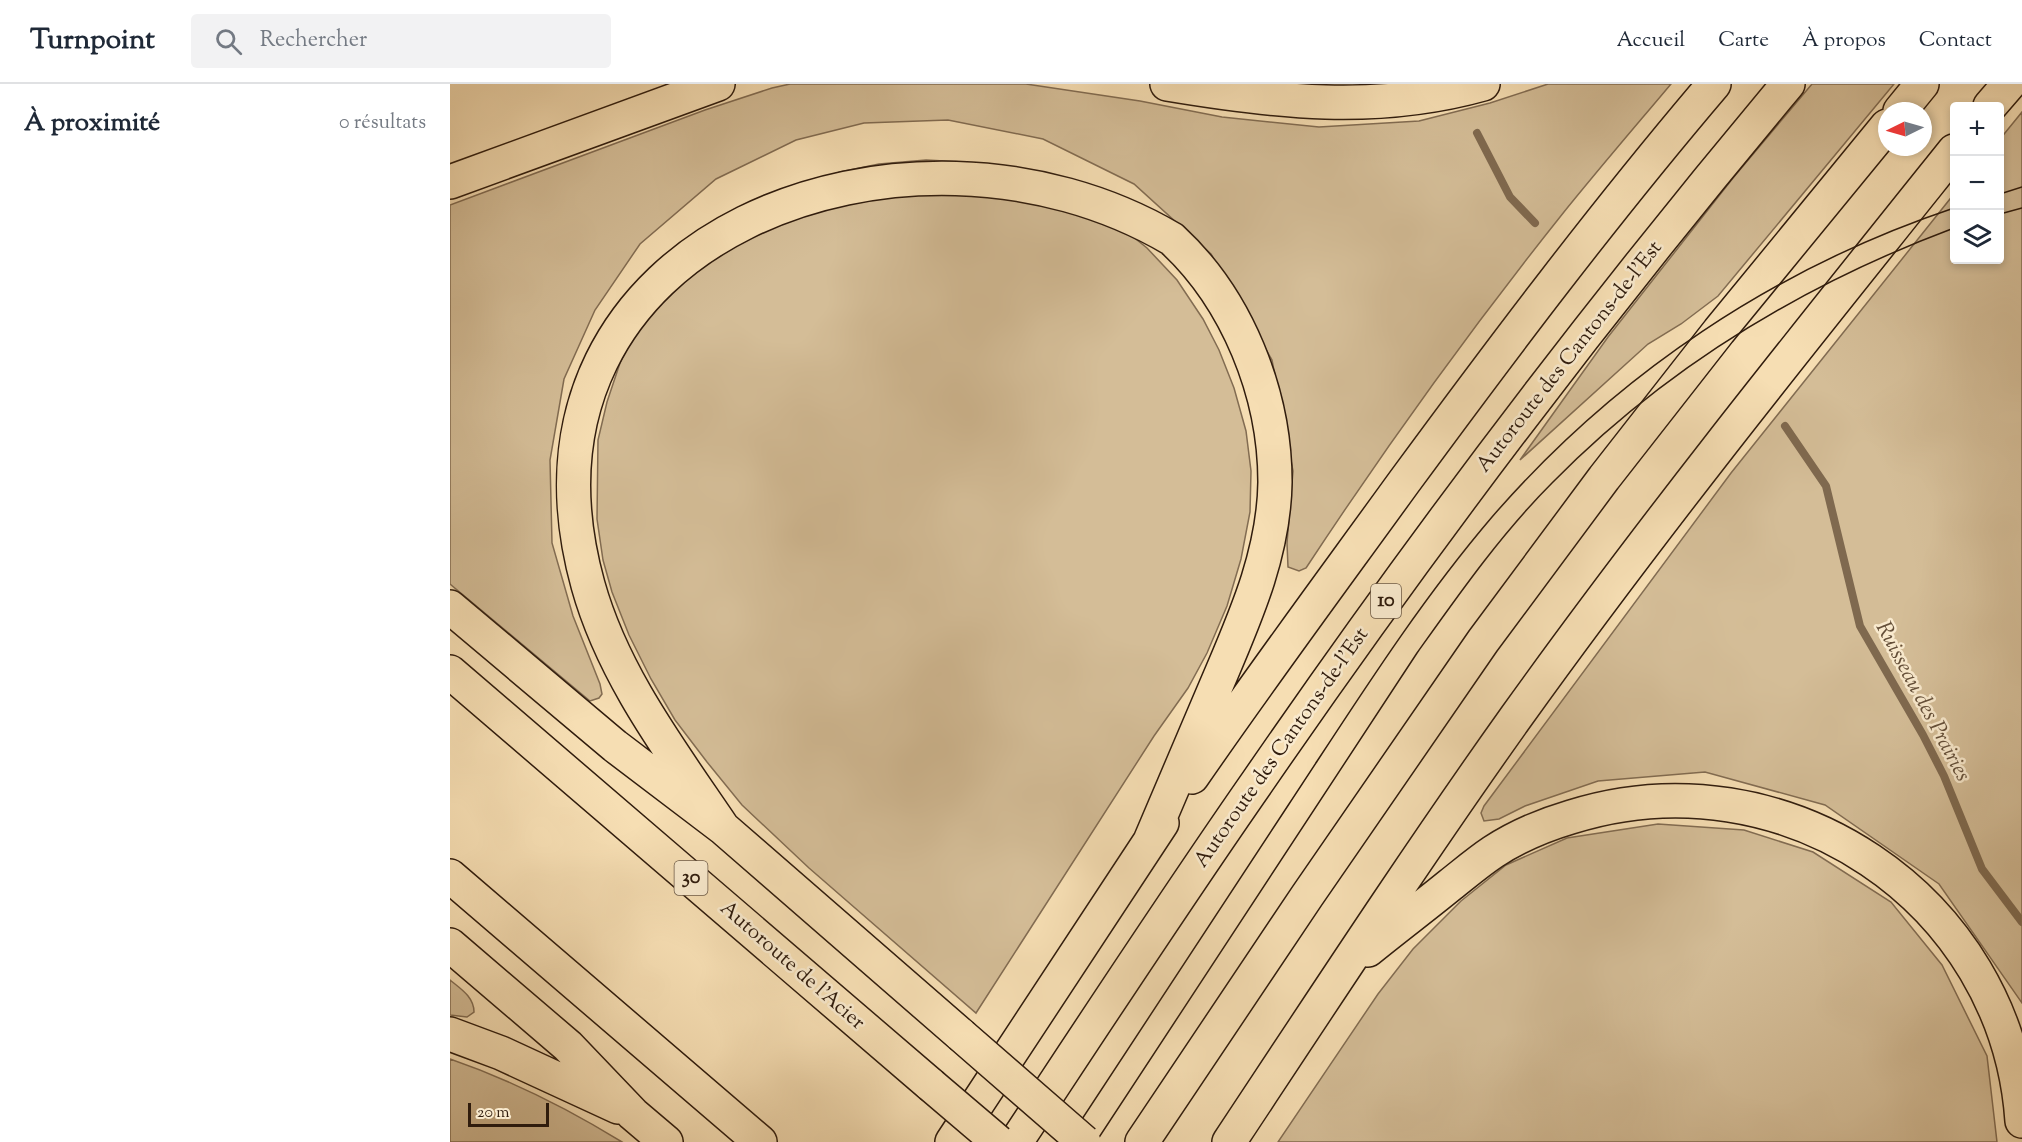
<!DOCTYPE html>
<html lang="fr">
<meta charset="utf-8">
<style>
:root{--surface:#fff;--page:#f2f2f3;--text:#1f2937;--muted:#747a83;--line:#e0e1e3}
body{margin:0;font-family:"Sorts Mill Goudy",serif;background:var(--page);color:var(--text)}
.controls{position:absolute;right:18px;top:18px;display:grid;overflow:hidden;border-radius:6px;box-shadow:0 3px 9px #0003}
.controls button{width:54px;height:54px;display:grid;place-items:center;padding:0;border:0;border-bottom:2px solid var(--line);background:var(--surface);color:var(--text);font:30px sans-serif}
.compass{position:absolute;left:1428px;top:18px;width:54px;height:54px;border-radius:50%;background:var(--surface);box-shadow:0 3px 9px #0003;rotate:265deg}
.scale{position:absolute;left:18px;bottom:15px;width:81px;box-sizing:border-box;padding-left:6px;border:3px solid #301c0d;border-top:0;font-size:16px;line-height:21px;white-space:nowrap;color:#301c0d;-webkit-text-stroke:4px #f9eace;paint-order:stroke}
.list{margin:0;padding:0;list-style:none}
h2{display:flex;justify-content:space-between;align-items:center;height:78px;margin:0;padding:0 24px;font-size:26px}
h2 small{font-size:20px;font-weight:400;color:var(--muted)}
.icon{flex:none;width:33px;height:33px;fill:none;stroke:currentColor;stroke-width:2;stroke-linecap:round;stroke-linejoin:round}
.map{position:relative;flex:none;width:1572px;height:1058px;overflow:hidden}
header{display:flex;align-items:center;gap:36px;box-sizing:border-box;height:84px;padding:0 30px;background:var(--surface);border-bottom:2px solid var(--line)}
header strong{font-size:28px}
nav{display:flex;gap:33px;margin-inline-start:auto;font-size:21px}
.search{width:420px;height:54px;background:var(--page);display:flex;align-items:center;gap:15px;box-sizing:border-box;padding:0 21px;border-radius:6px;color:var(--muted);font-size:22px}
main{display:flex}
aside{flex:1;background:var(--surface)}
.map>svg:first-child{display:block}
</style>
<header>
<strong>Turnpoint</strong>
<div class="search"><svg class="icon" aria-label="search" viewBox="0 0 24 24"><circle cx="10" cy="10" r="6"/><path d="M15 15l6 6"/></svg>Rechercher</div>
<nav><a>Accueil</a><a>Carte</a><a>À propos</a><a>Contact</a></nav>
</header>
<main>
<aside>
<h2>À proximité<small>0 résultats</small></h2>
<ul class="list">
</ul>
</aside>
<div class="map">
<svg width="1572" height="1058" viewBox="0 0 1572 1058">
<rect width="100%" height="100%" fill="#f6deb3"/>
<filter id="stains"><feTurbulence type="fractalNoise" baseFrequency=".00333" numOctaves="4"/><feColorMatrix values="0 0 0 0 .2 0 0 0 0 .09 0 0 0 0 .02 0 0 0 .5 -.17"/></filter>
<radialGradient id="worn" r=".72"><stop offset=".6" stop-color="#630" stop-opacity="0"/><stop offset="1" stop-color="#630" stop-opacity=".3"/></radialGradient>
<path fill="#d4bd97" stroke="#826c52" stroke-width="1.5" d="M340,0H576L690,17L772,33L869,43L969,37L1040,19L1098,0H1221C1184,44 1146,88 1110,133C1020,246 935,364 856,484L849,487L838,483L837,459L843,387L822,276L761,170L684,100L593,55L498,36L414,39L346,56L266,95L190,160L145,226L114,295L100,376L102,459L123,532L150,600L152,610L149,614L140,617L0,500V121L255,26L322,4Z
M1362,0H1444L1268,212L1231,240L1198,260L1070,376L1158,253L1283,94Z
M1572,28V919L1489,800L1375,721L1255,688L1148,697L1075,722L1049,735L1034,737L1031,729L1034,722L1281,389L1504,110V176H1550V55Z
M476,76L513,78L548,85L662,136L697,164L727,196L753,235L769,266L784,304L796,347L801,387L800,428L791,475L777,522L757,569L738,604L704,652L526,929L359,784L292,721L257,678L225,636L201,595L179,551L162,508L153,476L147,435L148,356L157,318L170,279L188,242L308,123L346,103L390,88L429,80Z
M1208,740L1294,746L1363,768L1441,818L1492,881L1537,972L1547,1058H828L928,910L963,865L1011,817L1056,781L1117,754Z
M0,896C11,905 24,913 24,928L17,933L0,931Z
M0,975C61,996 117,1024 172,1058H0Z"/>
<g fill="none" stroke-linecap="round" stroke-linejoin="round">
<path stroke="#7f694f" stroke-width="8" d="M1027,49L1060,113L1085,139
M1335,342L1376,402L1410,542L1473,651L1494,692L1532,785L1572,838"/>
<g stroke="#301c0d" stroke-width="36">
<path id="highway" d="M717,0C825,18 926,30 1033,0
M1540,22L1559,0
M1450,27L1472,0
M0,98L268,0
M0,523L165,662L273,744L511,951
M0,588L481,1001
M742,693C811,593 883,496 954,398C1054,262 1155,128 1264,0
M273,744C221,667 163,591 138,501C41,151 459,0 722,155C787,215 825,309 825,398C824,471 794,536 766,602C744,654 722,705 700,757
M0,792L310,1058
M0,861L118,962L183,1030L216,1058
M918,866C945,844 973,823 1000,801C1014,790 1028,778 1043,768C1066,753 1094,741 1121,733C1333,666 1557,814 1572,1037
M0,950L51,969L168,1023
M502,1058L712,739
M566,1058C646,937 725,816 808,697C974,456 1150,224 1338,0
M692,1058L857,812L1033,557L1154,394L1269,247L1437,42
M779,1058C873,916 967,772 1066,633C1205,439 1355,253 1504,67"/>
</g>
<use href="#highway" stroke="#f6deb3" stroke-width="33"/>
<path stroke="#301c0d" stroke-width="1.5" d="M1550,110L1572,103
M1550,130L1572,124
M617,1058C691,946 765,833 839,720C903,623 966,522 1042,433C1166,290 1325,184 1504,124
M646,1058L967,569C1009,510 1051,450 1102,399C1217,282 1352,201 1504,144"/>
<g stroke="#301c0d" stroke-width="36" stroke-linecap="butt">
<path id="highway-bridge" d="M511,951L634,1058
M481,1001L548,1058"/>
</g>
<use href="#highway-bridge" stroke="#f6deb3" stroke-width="33"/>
</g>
<g text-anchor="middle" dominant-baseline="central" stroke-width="5" stroke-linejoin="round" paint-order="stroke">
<g fill="#f9eace" stroke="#6c5a47" stroke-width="1.5">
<rect x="921" y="500" width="30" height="34" rx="4.5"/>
<rect x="224.5" y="777" width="33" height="34" rx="4.5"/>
</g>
<g font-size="20" font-weight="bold" fill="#301c0d">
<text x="936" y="517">10</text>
<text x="241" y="794">30</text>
</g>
<g font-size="21" fill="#301c0d" stroke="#f9eace">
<text transform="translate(1120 273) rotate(-52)">Autoroute des Cantons-de-l'Est</text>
<text transform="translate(832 664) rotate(-55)">Autoroute des Cantons-de-l'Est</text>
<text transform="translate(342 882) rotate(41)">Autoroute de l'Acier</text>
</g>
<g font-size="22" font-style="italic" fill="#644f39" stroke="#f9eace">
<text transform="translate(1472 618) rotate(62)">Ruisseau des Prairies</text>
</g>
</g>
<rect width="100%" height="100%" filter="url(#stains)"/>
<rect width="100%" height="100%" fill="url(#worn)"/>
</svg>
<div class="controls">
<button>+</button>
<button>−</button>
<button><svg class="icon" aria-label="layers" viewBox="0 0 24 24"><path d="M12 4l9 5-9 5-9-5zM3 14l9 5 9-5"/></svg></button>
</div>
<svg class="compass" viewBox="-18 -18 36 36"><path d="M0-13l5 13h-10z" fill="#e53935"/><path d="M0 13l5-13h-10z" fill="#747a83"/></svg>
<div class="scale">20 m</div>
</div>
</main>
